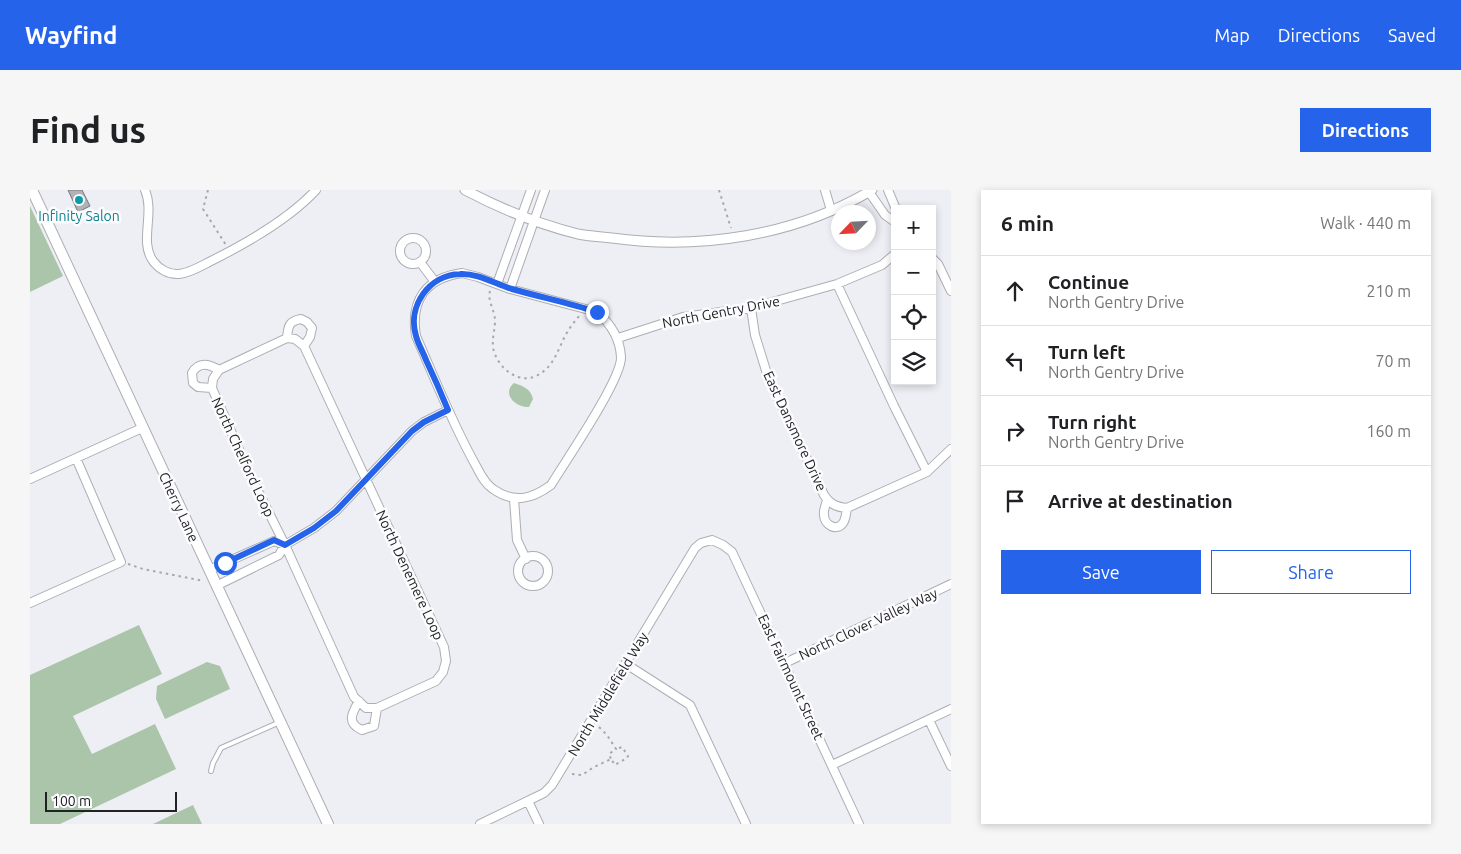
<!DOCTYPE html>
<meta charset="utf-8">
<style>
:root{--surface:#fff;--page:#f6f6f6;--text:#202124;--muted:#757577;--line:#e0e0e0;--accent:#2563eb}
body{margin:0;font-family:Ubuntu,sans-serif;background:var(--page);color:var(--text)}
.controls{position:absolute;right:15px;top:15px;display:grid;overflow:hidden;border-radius:0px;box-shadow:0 2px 8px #0003}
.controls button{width:45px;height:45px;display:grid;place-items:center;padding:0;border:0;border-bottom:1px solid var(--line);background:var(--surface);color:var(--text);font:25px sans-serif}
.compass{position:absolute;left:801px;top:15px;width:45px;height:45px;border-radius:50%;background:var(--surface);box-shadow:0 2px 8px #0003;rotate:245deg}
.scale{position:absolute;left:15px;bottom:12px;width:132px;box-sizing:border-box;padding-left:5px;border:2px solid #212224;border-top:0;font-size:14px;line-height:18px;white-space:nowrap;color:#212224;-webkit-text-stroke:4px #fcfcff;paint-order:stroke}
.stop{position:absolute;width:15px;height:15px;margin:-11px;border:4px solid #2563eb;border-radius:50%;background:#fff}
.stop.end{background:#2563eb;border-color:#fff;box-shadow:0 1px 5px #0008}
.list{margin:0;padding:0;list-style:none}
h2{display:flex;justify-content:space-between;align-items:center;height:65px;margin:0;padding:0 20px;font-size:21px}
h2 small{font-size:16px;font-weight:400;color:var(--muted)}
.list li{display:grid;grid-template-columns:32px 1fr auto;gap:15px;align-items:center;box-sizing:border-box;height:70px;padding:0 20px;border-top:1px solid var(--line)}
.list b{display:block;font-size:19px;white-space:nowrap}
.list p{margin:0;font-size:16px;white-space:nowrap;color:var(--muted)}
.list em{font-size:16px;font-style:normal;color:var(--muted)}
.actions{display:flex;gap:10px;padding:15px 20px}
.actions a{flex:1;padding:11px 0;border:1px solid var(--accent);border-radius:0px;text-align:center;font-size:18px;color:var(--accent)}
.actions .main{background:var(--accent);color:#fff}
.icon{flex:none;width:28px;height:28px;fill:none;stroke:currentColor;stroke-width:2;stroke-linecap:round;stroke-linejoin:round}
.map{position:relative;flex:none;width:921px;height:634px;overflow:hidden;border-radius:0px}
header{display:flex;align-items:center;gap:30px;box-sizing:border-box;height:70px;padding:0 25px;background:var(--accent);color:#fff}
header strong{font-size:24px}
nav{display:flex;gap:28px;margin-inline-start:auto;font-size:18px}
.intro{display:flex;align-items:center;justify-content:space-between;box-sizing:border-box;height:120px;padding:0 30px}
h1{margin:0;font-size:35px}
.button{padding:12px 22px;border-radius:0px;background:var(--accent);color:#fff;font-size:18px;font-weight:700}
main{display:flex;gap:30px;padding:0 30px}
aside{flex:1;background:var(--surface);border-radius:0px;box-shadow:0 2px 8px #0003}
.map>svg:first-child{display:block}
</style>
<header>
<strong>Wayfind</strong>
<nav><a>Map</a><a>Directions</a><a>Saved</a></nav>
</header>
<div class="intro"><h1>Find us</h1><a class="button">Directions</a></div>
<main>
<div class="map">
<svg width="921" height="634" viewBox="0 0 921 634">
<rect width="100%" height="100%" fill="#eeeff5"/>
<path fill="#aac5a9" d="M0,16L33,86L0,102Z
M484,193C493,196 501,199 503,209L499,217C486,218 471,204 484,193Z
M109,435L132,484L43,526L62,564L125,534L146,579L30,634H0V485Z
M177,472L190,476L200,499L135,529L126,509L127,496Z
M163,615L172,634H123Z"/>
<path fill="#b1b2b8" stroke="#76777c" d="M38,0H52L60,16L48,22Z"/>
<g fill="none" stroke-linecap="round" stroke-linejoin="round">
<g stroke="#adaeb4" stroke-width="6">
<path id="service" d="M181,581L183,573L191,558L250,532"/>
</g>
<g stroke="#adaeb4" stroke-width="10">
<path id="minor" d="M115,0C125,23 109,52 123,71C129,79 139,85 149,84C160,83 171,76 181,71C215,54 260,28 286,0
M795,0L801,20
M858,0L866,19
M839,2L855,25L865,32
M370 61a13 13 0 1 1 26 0a13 13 0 1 1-26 0Z
M902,68L908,74L921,101
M390,72L405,92
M432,83L448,87L480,99L567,122C581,134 590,148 591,167C592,189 535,272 521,295C502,309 484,314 463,299C454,293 450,283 445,274C422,233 405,189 386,146C380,110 396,88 432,83Z
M467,94L501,0
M807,94L864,216L897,282
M480,99L515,0
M721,118L725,145L738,187L794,305C800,314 806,317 817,318L897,282L921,259
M257,148L265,149L274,156L414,457L416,471L413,482L406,491L347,518H336L324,507L255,355L222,289L182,198L183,189L189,180Z
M257,148C258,136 259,131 271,129L277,132L282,138L280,147L274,156
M588,148L653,127L721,118L807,94L852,75L865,64
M182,198L168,197L163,193L162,183C169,171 179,174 189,180
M0,289L112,238
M484,309L487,350L496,369
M797,310C796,315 793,320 794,325C794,335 807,342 813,333C816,329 816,323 817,318
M488 381a15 15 0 1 1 30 0a15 15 0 1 1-30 0Z
M179,380L244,351L255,355
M186,396L249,365L255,355L284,338L306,321L382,241L394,232L418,220
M0,413L91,372L46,268
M755,473L921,394
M596,474L660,515L716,634
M329,511C322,523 316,533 332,540L344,536L347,518
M899,530L921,576
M802,575L921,519
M498,611L509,634
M450,634L514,603L522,595L665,358L671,353L682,350L693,355L702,362L829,634"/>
</g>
<g stroke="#adaeb4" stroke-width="11">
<path id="tertiary" d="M435,0C471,19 508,34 548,44C559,46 571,47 582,48C670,60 765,46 842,0"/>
</g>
<g stroke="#adaeb4" stroke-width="12">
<path id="secondary" d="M2,0L298,634"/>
</g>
<path stroke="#a7a8ac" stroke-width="2" stroke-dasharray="2.5 4" stroke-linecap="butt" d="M178,0L173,19L196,55
M689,0L701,38
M460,101C457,111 465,120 465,131C465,140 462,148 463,157C466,177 489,196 508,185C526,175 528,157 538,141C541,136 545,131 549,126
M98,374L113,379L174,391
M569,537L577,545L586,559L579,564L581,569
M542,584L552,585L564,577L581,569L585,575L597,568L598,566L592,557L586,559"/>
<use href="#service" stroke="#fff" stroke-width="4"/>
<use href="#minor" stroke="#fff" stroke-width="8"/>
<use href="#tertiary" stroke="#fff" stroke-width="9"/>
<use href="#secondary" stroke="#fff" stroke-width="10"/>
</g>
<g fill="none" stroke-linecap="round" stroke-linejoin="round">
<path stroke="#2563eb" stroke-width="6" d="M195,373L244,350L255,355L284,338L306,321L382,241L394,232L418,220C411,203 404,187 396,170C393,162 388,154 386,146C377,116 399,85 430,84C448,83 465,94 482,99C510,107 539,113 567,122"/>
</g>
<circle fill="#0f9aa8" stroke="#fcfcff" stroke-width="2" cx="49" cy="10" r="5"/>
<g text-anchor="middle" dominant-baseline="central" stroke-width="5" stroke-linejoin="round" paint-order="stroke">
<g font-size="14" fill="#0d838f" stroke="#fcfcff">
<text x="49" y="26">Infinity Salon</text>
</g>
<g font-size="14" fill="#212224" stroke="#fcfcff">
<text transform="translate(691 122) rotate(-11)">North Gentry Drive</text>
<text transform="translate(765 241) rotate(65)">East Dansmore Drive</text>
<text transform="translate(213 267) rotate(65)">North Chelford Loop</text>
<text transform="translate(149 317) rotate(65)">Cherry Lane</text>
<text transform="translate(380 385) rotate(65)">North Denemere Loop</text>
<text transform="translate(838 434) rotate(-25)">North Clover Valley Way</text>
<text transform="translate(761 487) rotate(65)">East Fairmount Street</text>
<text transform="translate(578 504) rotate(-59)">North Middlefield Way</text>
</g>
</g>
</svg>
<div class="controls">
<button>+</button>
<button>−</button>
<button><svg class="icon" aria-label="locate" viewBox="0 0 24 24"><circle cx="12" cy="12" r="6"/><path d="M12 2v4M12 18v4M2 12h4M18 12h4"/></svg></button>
<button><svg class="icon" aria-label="layers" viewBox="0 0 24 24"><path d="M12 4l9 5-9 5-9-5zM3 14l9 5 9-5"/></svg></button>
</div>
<svg class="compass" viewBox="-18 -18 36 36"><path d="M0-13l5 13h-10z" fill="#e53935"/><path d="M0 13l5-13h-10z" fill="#757577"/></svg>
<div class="scale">100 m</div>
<div class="stop" style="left:195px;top:373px"></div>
<div class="stop end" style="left:567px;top:122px"></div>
</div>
<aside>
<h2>6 min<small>Walk · 440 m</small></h2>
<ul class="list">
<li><svg class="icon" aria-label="ahead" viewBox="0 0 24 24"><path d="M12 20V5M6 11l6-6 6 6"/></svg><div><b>Continue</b><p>North Gentry Drive</p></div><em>210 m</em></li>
<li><svg class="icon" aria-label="left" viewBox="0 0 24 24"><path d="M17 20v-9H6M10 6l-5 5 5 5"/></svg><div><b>Turn left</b><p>North Gentry Drive</p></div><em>70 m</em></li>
<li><svg class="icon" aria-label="right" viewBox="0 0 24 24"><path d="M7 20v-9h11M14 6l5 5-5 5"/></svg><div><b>Turn right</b><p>North Gentry Drive</p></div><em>160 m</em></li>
<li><svg class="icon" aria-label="arrive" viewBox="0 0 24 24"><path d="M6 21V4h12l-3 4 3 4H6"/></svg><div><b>Arrive at destination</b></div></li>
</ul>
<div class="actions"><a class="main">Save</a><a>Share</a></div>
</aside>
</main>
